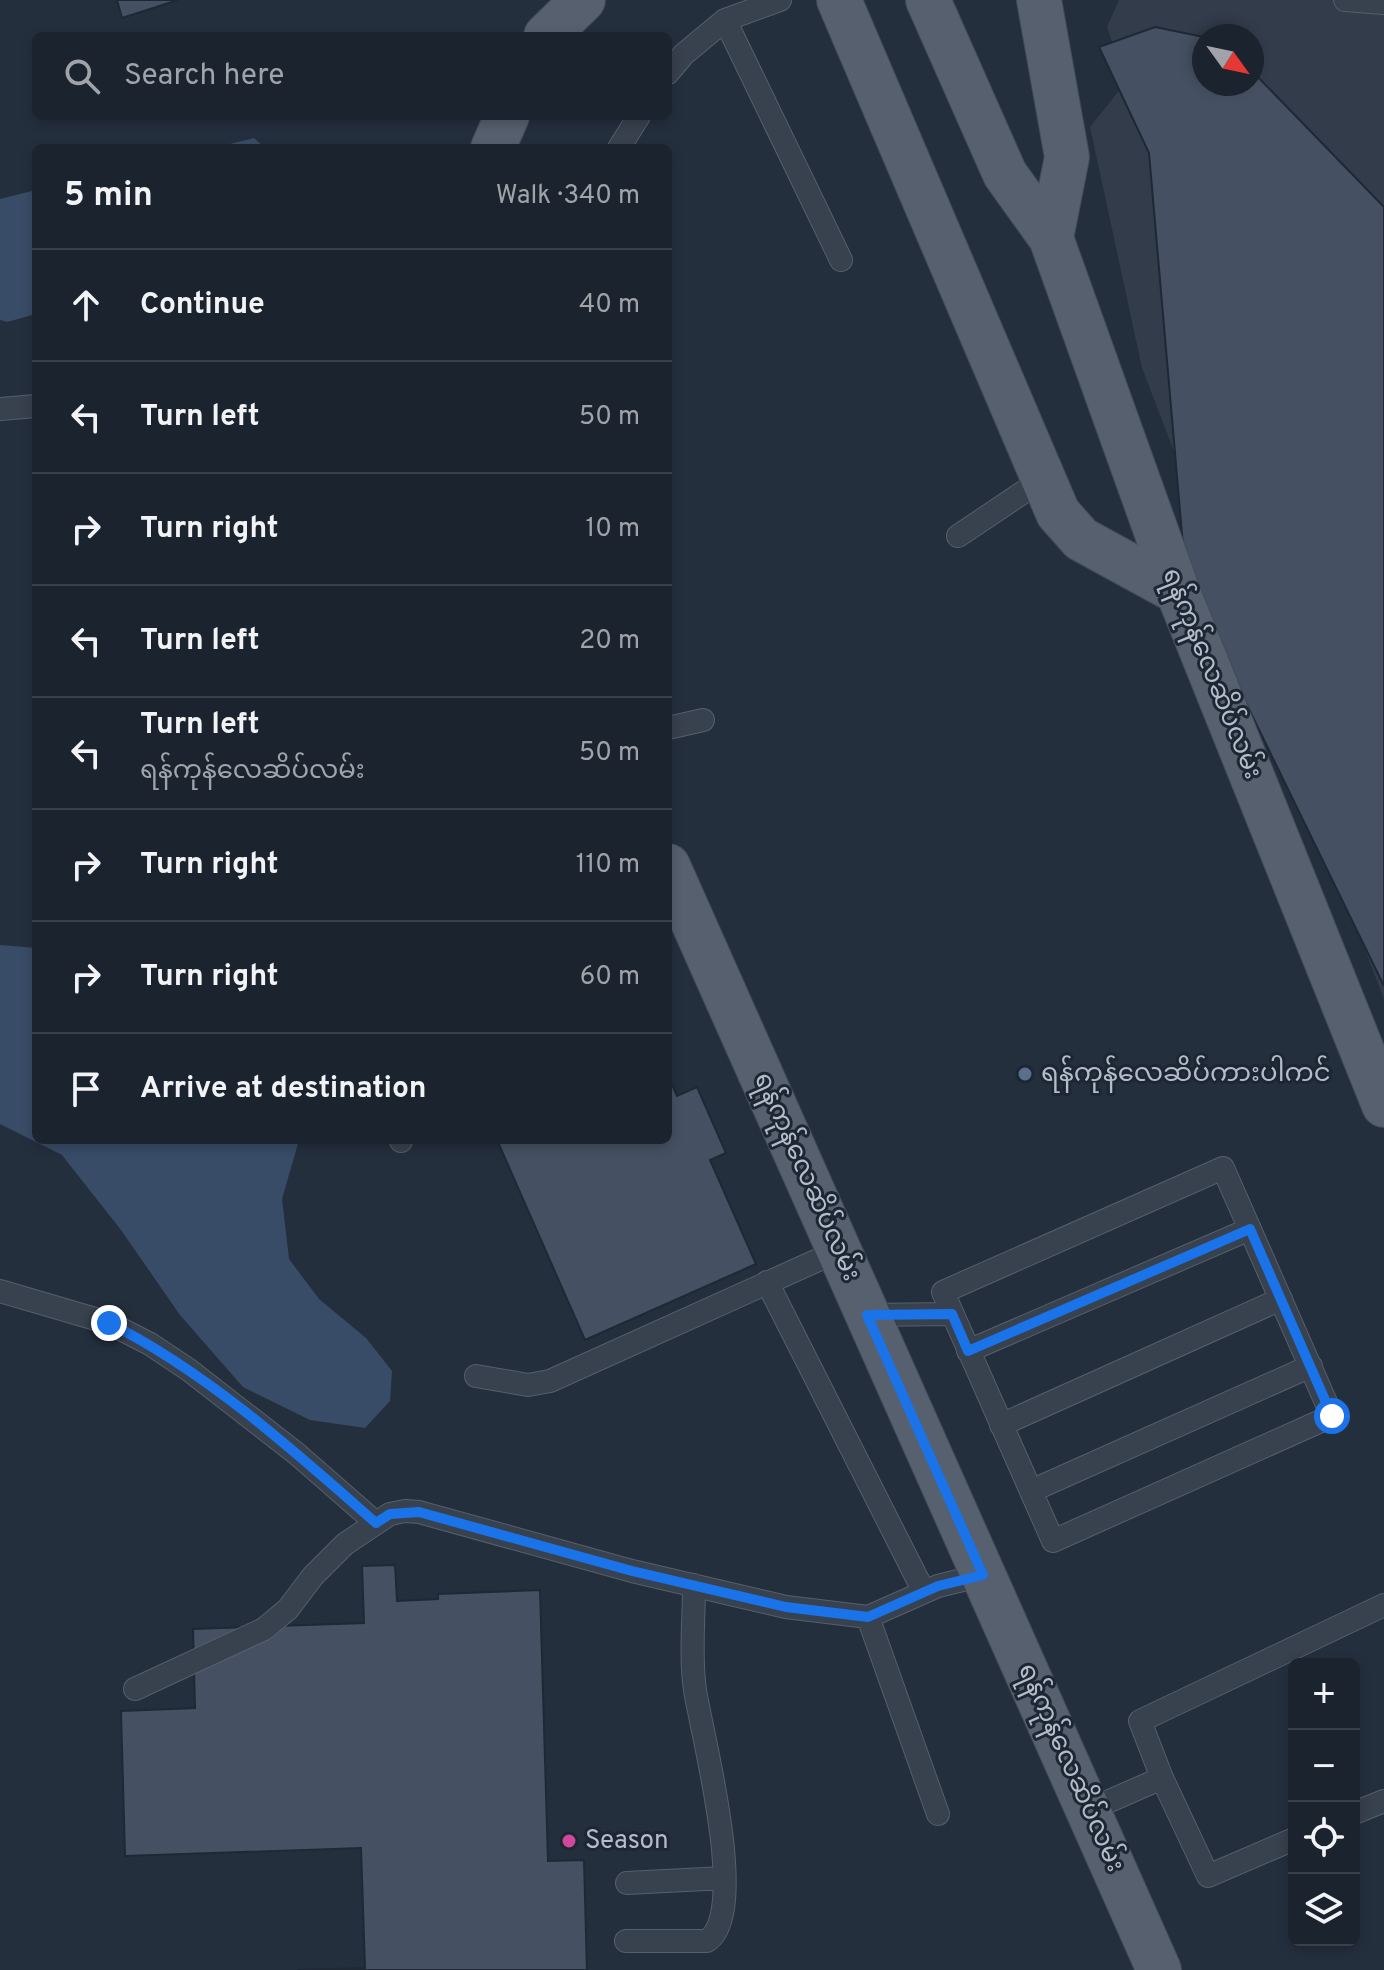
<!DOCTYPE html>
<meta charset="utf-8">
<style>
:root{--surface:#1b232e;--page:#242b36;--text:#f1f3f6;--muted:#a0a4aa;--line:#39404a}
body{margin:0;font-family:Overpass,"Noto Sans Myanmar",sans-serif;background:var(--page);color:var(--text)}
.controls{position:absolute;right:24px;bottom:24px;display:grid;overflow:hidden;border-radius:12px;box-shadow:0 4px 12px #0003}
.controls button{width:72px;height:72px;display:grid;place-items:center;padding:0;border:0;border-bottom:2px solid var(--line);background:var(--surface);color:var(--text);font:40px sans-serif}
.compass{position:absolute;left:1192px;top:24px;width:72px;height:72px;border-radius:50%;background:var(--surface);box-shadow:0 4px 12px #0003;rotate:123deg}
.stop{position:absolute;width:24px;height:24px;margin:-18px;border:6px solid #1a73e8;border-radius:50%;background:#fff}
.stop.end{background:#1a73e8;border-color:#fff;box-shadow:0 2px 8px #0008}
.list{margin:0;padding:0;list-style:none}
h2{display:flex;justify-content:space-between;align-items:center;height:104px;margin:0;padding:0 32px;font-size:34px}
h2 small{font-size:26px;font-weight:400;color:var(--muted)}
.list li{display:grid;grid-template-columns:52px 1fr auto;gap:24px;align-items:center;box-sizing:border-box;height:112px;padding:0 32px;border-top:2px solid var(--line)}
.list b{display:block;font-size:30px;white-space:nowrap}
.list p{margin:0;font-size:26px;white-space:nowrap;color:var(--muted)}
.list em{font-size:26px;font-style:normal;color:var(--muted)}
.icon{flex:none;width:44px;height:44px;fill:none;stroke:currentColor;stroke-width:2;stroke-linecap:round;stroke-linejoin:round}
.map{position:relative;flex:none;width:1384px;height:1970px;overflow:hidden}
.search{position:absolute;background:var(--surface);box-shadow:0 4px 12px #0003;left:32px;top:32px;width:640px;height:88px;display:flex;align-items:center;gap:20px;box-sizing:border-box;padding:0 28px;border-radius:12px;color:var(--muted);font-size:30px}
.panel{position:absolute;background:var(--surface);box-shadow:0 4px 12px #0003;left:32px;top:144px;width:640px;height:1000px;border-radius:12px}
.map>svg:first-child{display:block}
</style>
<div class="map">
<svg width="1384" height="1970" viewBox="0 0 1384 1970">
<rect width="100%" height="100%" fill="#242f3e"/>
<path fill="#323c4b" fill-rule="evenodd" d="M1119,0H1384V999L1142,368L1090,127L1126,82L1107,27ZM1204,36H1252V84H1204Z"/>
<path fill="#394c67" d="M254,138L265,148H214Z
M36,190V314L7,322L0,320V199Z
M0,945L36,948V1140H299L282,1199L289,1259L319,1299L366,1338L392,1371L390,1401L365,1428L310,1420L243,1387L180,1315L121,1230L62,1155L0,1124Z"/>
<path fill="#455162" stroke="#1f2835" stroke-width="2" d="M117,0H178L122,18Z
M1155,27L1204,37V84H1252V71L1384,207V986L1186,580L1149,153L1099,47Z
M668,1075L677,1096L697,1087L726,1153L710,1160L756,1264L585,1340L497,1140H668Z
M395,1565L397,1601L438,1599V1594L540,1590L548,1861L584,1860L587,1970H297L365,1968L361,1848L125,1856L121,1711L195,1708L193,1629L364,1623L362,1566Z"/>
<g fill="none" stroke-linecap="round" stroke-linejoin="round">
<g stroke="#565f6c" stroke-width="24">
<path id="lane" d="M1345,0L1384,3
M725,20L841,260
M668,73L684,54L725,20L780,0
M619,148L639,116
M0,409L36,406
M958,536L1043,479
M668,728L703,720
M401,1141V1140
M1223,1168L1332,1416L1053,1541L943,1292Z
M767,1282L924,1592
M0,1291L109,1323L150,1344L189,1370L297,1454L376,1523
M867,1315L952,1314
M968,1351L1250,1229
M476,1376L528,1385L550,1381L838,1251
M1001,1425L1281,1299
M1031,1491L1311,1366
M868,1617L938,1814
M135,1689L264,1629L288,1609L313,1576L345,1544L390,1514L405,1511L419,1512L632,1571L786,1607L868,1617L938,1586L983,1575
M1089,1810L1162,1778
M1354,1813L1384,1801
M1294,1839L1208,1876L1162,1778L1140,1721L1384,1605
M627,1883L724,1878
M626,1941H707C750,1913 702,1735 695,1690C690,1657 694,1619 694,1585"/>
</g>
<g stroke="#414a57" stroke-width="46">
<path id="primary" d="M839,0L1058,513L1081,539L1178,592
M928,0L1005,174L1051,238L1178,592L1384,1105
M1039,0L1067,157L1051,238
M546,36L583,0
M493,148L507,116
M668,866L1159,1970"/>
</g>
<use href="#lane" stroke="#38414e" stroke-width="22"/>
<use href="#primary" stroke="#56606e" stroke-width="44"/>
</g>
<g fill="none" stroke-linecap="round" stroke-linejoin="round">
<path stroke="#1a73e8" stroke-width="10" d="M109,1323C208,1373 293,1450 376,1523L390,1514L419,1512L632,1571L786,1607L868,1617L938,1586L983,1575L867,1315L952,1314L968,1351L1250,1229L1332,1416"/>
</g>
<circle fill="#5c6f8a" stroke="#1d2633" stroke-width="3" cx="1025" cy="1074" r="8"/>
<circle fill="#d1479c" stroke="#1d2633" stroke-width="3" cx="569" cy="1841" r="8"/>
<g text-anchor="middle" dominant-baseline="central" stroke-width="6" stroke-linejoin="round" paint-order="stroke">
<g font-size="26" fill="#b4bcc9" stroke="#1d2633">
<text transform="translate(1211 674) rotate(68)">ရန်ကုန်လေဆိပ်လမ်း</text>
<text transform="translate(806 1177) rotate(66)">ရန်ကုန်လေဆိပ်လမ်း</text>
<text transform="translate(1070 1768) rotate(66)">ရန်ကုန်လေဆိပ်လမ်း</text>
</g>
<g font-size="26" fill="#b4bcc9" stroke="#1d2633" text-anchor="start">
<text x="1041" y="1074">ရန်ကုန်လေဆိပ်ကားပါကင်</text>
<text x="585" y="1841">Season</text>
</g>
</g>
</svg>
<div class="controls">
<button>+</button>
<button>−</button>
<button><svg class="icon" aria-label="locate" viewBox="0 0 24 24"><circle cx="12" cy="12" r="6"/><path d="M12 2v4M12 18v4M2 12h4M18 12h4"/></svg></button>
<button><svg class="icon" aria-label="layers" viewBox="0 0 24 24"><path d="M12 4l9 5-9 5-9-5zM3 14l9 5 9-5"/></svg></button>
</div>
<svg class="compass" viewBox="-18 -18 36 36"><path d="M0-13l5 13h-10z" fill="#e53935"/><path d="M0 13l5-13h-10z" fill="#a0a4aa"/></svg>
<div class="stop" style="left:1332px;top:1416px"></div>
<div class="stop end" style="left:109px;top:1323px"></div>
<div class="search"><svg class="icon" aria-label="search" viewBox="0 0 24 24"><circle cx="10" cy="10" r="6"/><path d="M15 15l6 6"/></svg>Search here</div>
<section class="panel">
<h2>5 min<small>Walk · 340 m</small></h2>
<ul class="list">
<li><svg class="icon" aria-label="ahead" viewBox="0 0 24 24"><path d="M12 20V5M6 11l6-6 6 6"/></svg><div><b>Continue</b></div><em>40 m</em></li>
<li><svg class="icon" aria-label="left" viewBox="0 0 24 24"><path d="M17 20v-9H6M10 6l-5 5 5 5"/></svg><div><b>Turn left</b></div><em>50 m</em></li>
<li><svg class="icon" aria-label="right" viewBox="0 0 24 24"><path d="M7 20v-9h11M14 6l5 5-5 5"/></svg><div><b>Turn right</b></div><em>10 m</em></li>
<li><svg class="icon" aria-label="left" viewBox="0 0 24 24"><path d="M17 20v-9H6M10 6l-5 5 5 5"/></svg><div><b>Turn left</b></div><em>20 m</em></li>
<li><svg class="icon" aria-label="left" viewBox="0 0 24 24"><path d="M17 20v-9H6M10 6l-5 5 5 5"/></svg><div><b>Turn left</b><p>ရန်ကုန်လေဆိပ်လမ်း</p></div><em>50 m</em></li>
<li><svg class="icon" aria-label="right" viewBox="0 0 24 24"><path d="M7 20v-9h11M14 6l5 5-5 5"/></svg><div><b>Turn right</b></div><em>110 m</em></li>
<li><svg class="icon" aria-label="right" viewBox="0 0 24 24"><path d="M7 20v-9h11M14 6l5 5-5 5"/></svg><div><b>Turn right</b></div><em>60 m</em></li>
<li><svg class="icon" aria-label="arrive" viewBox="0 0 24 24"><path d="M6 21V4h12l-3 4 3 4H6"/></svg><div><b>Arrive at destination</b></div></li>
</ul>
</section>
</div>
